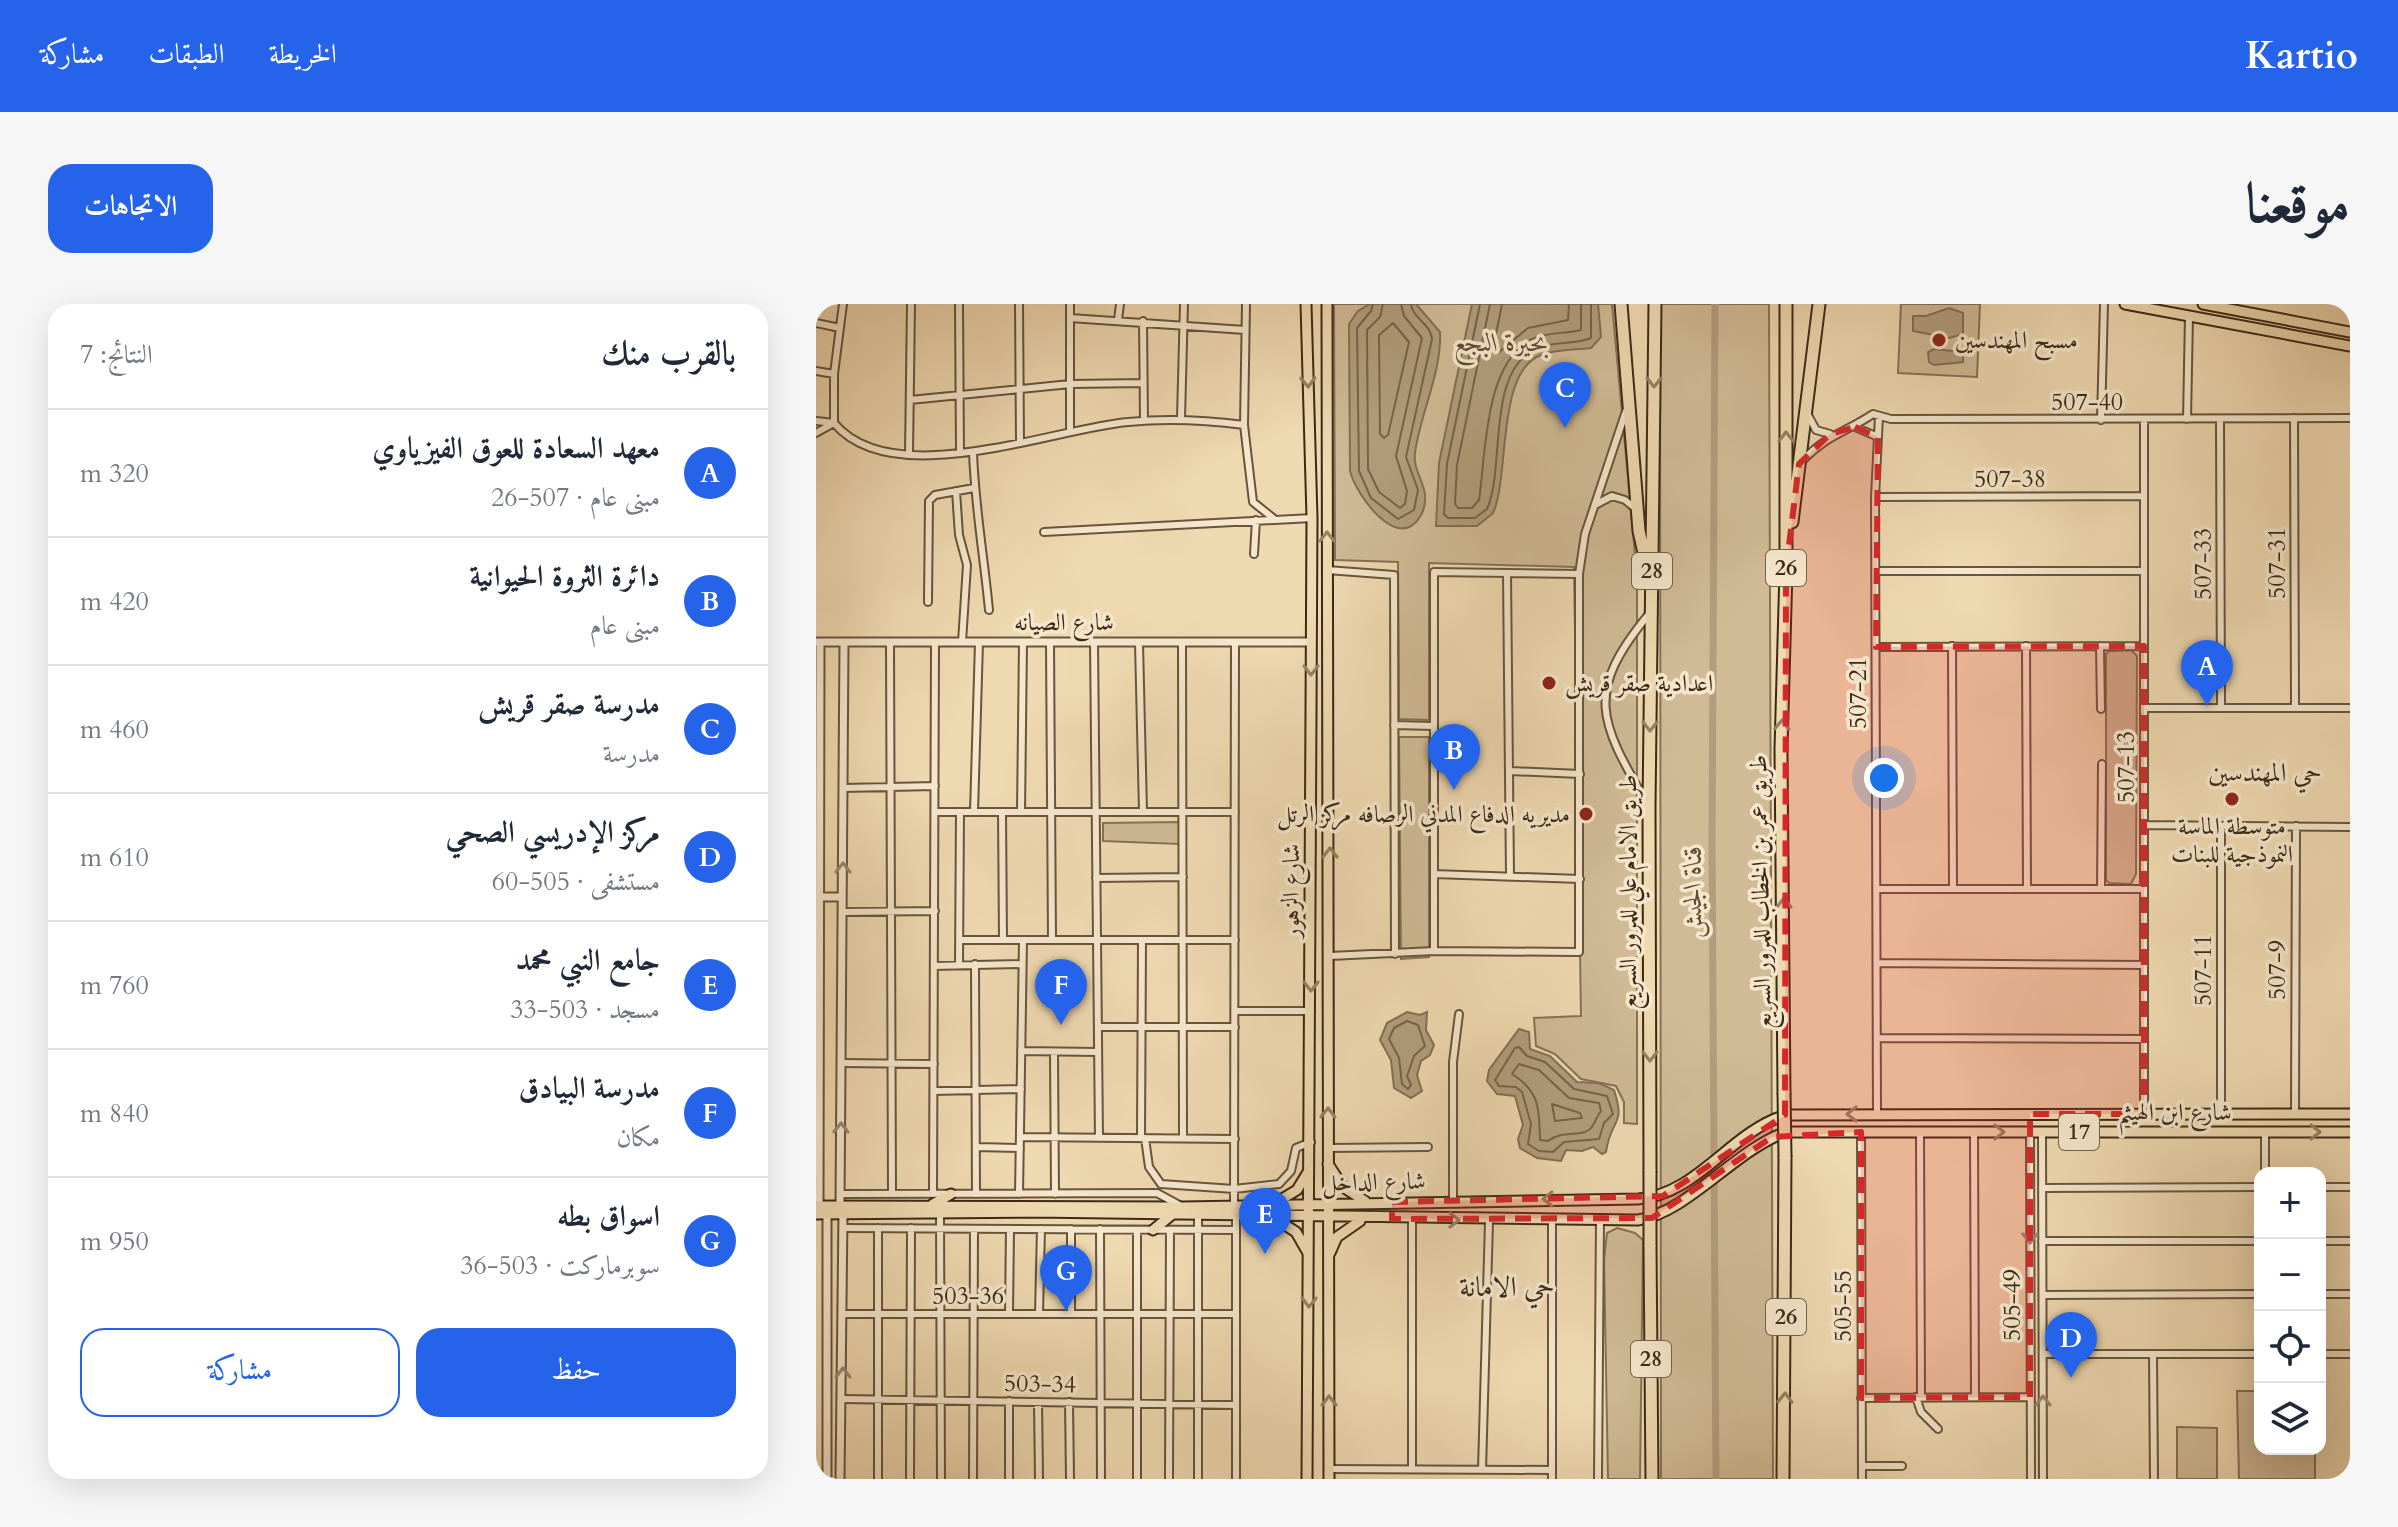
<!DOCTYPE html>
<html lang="ar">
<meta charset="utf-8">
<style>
:root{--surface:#fff;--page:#f6f6f7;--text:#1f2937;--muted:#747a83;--line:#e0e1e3;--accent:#2563eb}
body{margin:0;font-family:Cardo,Amiri,serif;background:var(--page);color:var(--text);direction:rtl}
.controls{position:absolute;right:24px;bottom:24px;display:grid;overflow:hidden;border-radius:16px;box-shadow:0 8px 32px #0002}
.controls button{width:72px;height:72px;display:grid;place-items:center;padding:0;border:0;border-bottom:2px solid var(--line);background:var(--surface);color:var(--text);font:40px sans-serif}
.you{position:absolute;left:1068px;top:474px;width:28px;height:28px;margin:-20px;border:6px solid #fff;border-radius:50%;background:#1a73e8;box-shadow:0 0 0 12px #1a73e833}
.badge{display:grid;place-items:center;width:52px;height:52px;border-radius:50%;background:var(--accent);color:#fff;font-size:26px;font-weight:700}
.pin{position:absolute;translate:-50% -66px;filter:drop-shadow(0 2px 4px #0008)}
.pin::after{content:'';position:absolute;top:42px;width:28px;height:24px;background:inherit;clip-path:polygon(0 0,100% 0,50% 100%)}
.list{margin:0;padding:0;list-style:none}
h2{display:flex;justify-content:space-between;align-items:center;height:104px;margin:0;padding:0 32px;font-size:34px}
h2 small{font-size:26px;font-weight:400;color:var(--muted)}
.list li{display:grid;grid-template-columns:52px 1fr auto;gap:24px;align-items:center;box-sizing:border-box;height:128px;padding:0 32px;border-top:2px solid var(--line)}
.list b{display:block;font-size:30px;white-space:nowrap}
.list p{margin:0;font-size:26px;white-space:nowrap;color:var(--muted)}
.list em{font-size:26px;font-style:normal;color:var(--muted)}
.actions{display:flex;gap:16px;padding:24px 32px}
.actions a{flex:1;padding:18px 0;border:2px solid var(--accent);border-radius:24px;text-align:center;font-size:28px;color:var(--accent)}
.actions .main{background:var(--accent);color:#fff}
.icon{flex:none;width:44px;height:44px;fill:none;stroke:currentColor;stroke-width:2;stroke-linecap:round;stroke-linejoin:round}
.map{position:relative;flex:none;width:1534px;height:1175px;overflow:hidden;direction:ltr;border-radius:24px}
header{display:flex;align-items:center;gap:48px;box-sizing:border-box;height:112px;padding:0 40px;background:var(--accent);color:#fff}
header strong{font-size:38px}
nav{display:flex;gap:44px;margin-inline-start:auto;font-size:28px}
.intro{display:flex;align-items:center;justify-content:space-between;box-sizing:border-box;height:192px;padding:0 48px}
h1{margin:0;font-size:56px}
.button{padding:20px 36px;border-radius:24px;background:var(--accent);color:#fff;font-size:28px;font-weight:700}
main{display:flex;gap:48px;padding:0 48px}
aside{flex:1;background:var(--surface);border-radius:24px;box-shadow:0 8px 32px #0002}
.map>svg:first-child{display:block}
</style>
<header>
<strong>Kartio</strong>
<nav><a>الخريطة</a><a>الطبقات</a><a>مشاركة</a></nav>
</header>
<div class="intro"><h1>موقعنا</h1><a class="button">الاتجاهات</a></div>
<main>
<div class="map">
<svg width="1534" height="1175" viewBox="0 0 1534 1175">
<rect width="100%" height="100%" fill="#efd9b1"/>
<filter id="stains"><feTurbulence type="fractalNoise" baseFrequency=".0025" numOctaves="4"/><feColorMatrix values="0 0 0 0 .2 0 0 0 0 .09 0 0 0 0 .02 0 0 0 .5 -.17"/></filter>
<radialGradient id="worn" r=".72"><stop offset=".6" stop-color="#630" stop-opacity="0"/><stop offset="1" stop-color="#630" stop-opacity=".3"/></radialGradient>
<path fill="#d0bb96" stroke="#867256" stroke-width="2" d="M518,0H796L821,273V820L808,819V798L800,782L765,775L739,750L720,742L718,714L765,712L758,263L613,259V416L583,415L582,258L519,256Z
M844,0H953L957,1175H845Z
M1085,0H1164L1161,73L1082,69Z
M1315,346L1321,352L1320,570L1315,580L1293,579L1290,576V350L1293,347Z
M583,433H613V653L585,655Z
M363,518V540L287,537V519Z
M801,924L819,929L827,936L824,1175H792L788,955L791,929Z
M1421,1087H1444V1145H1499V1175H1423Z
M1361,1123L1401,1124V1175H1361Z"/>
<path fill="#b29d7c" stroke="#826f53" stroke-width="2" d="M554,0H600L624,28C626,68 604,110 599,149C596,170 617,185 606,209C584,253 540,191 534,167L533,20L542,7Z
M656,0H782L785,33L775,44C760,46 740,45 725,51C680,67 694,172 677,209L661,222H620L623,159Z
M1133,4L1147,9V30L1133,34L1097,27V12H1110Z
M1118,45L1147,48V58L1118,61L1113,58L1112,48Z
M591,708L604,711L611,708L610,726L618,741L614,751L605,757L601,771L606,787L595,794L578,784L575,756L564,736L571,719Z
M703,725L713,728L714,745L734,752L761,778L783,779L798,786C810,823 795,813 790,848L786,850L777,843L766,847L750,846L745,857L721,854L704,844L702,835L707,821L699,792L681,790L671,777L673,766Z"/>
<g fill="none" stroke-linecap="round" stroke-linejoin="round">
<path stroke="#766348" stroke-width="2" d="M557,0L555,7L541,24L543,167L555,194L582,215L598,206L602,186L590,153L616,35C615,20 597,15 595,0
M567,0L564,13L551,26L552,165L563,188L584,204L589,200L591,187L580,152L606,34L588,12L585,0
M664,0L631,160L628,210L632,214H659L671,205C690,162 669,67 721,44C737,37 758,41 775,34V0
M674,0L641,161L639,200L642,204H656L663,196C670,150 668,59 716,35C730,28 749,30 765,26V0
M686,0L677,45L681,50L712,24L752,16L753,0
M577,19L593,38L572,131L568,134L564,130L563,31Z
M591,717L602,721L609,742L598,752L591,772L595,781L592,785L586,780L583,754L573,735L578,724Z
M703,743L711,752L729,758L758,785L791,792L797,810L788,819L783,835L748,838L737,848L723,847L712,840L715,820L706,788L700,783L683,782L679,776L699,744Z
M703,760L723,766L753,794L783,799L785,807C781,812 779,819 775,824C767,834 747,825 732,837L724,836C723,805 724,787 696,770Z
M736,800L764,809L766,814L739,817Z"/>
<path stroke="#b29d7c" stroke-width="7" d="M899,0L896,538L900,1175"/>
<g stroke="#68553c" stroke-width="10">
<path id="minor" d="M27,0L18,70V119C76,189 235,125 312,118C352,114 389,116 428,121
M143,0L144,149
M203,0L204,139
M254,0V127
M430,0L428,121L437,198L457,214
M254,14L429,26
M302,16L304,0
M327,17L328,117
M0,19L24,24
M0,67L18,70
M94,96L254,80L327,79
M992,111L1000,126L1014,130
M365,114L368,0
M1478,114L1479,404
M1371,115L1373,12
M1404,115L1405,404
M1285,116L1288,0
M0,117L18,119
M1039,123L1062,133
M0,129L18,119
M93,149L95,0
M157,149C159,203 168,253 173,306
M987,156C1011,131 1030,128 1057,110L1075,115L1534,114
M140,187L143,231L151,261L146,338
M1059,193L1328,192
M779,201L796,192L809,196L820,205
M228,228L496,214
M438,250L440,216
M511,266L578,271L579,650
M1060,267H1328
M691,270L694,572
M112,298L113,197L119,191L158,184
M74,338L76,890
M234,338L236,636
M278,338L283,834
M323,339L327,508
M366,339L367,834
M1136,342L1137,585
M1210,342L1211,585
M1284,342L1285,405
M1060,343L1328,342
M1328,404H1534
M578,421L618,422
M695,467L764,470
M27,484L119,482
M831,500C784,417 767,390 833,310
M119,508H419
M158,508L163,338
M186,508L187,636
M205,508L207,338
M1328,521L1534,523
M618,570L764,575
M280,574L367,573
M1061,585H1328
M1285,585L1286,460
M26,608L119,607
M144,636H419
M618,647V268L763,270
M514,652L618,647L763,648V270L769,230L810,107
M1061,659L1328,661
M159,660L160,890
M143,661L144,508
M118,662L206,660
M419,707H495
M282,723H419
M1062,734L1328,735
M205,747L282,748
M238,748L239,890
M25,759L118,760
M118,787L205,785
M1479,809L1480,522
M1061,810L1059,193L1063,112
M1328,810V115
M1405,810V522
M1449,827V869
M1045,828L1046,1175
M1104,828L1105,1093
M1158,828L1159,1093
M1214,828L1215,1175
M1226,828L1227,1175
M204,833L419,835
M325,834L326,636
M329,834L333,863L345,880L418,885L463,880L475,867L480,844L495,838
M161,843L204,844
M511,844L612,843
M1504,883H1534
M1226,884L1444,883
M24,890L341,889L365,902
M117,890L119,338
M203,890L207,636
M637,897V758L643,710
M418,901L419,338
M124,910L125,1175
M420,911V1175
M736,917V1175
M27,924L420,926
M62,924V1175
M284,925L285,1175
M1226,937H1444
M1504,937H1534
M1504,990H1534
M1227,991L1444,990
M27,1010H420
M193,1010L194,925
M223,1010L225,925
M255,1010V925
M1227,1050H1444
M1337,1050L1338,1175
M1504,1050H1534
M1100,1093L1105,1108L1122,1125
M1045,1094L1214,1093
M27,1095L420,1101
M222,1098L223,1175
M253,1098L254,1175
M1046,1162H1086
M513,1165L736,1166
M596,1165V916
M666,1166L673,917
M94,1175L95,924
M157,1175L158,925
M193,1175V1097
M321,1175V926
M353,1175L354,926
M382,1175V910
M782,1175L784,917"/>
</g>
<g stroke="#68553c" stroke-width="11">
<path id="tertiary" d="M1,338H495
M3,593H26
M3,902L4,338
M24,902L28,338
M11,1175V910
M24,1175L27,910"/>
</g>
<g stroke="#3b2915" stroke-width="13">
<path id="primary" d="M490,0L496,214L491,1175
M511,0L513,1175
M1309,0L1534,42
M1387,0L1534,28
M512,860L527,883L549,897
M461,898L481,886L492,868
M117,900L135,890
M0,902L366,903L822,895C881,891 915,827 970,811L1534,810
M0,910L219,908L822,916C871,909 919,846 970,828H1534
M460,915L480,928L492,949
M337,926L358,909
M514,949L521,933L544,917"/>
</g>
<g stroke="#3b2915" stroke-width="15">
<path id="motorway" d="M805,0L823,227L831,262
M976,218L1003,0
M968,789L965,445L970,266V0
M834,867L833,502L839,0
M834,941L836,1175
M967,1175L969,853"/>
</g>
<use href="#minor" stroke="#f5e6cc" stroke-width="6"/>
<use href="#tertiary" stroke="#f5e6cc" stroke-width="7"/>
<use href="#primary" stroke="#efd9b1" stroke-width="9"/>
<use href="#motorway" stroke="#efd9b1" stroke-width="11"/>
<g stroke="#3b2915" stroke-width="15" stroke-linecap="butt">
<path id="motorway-bridge" d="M968,789L969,853
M834,867V941"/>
</g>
<use href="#motorway-bridge" stroke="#efd9b1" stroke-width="11"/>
</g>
<defs><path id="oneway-chevron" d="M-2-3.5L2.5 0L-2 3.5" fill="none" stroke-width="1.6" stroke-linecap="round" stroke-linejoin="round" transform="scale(2)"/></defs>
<g stroke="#958163">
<use href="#oneway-chevron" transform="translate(492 78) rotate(88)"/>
<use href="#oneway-chevron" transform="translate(838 78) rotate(91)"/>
<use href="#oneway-chevron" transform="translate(970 133) rotate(-90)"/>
<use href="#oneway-chevron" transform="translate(511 233) rotate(-90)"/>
<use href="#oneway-chevron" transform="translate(495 366) rotate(90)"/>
<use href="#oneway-chevron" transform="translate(966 421) rotate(-88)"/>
<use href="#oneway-chevron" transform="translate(834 422) rotate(91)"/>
<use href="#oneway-chevron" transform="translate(514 549) rotate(-90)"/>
<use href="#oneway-chevron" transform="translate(968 599) rotate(-90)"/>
<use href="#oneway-chevron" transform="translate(495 682) rotate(90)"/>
<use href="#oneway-chevron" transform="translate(834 752) rotate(90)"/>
<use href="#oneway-chevron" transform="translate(512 809) rotate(-89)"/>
<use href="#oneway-chevron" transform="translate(1036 810) rotate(180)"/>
<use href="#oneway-chevron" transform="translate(1183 828)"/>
<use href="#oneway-chevron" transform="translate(1499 828)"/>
<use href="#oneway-chevron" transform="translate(732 895) rotate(179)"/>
<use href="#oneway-chevron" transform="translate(638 916) rotate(1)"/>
<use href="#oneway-chevron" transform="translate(493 998) rotate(91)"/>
<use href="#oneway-chevron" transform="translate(969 1094) rotate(-89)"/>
<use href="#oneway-chevron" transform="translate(513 1097) rotate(-90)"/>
</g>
<g stroke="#988870">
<use href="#oneway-chevron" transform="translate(27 564) rotate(-90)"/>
<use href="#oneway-chevron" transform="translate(25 824) rotate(-89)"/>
<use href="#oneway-chevron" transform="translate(1214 934) rotate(90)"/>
<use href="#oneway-chevron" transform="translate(27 1069) rotate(-90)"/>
<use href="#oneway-chevron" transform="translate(1227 1097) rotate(-90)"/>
</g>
<path fill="#d62828" fill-opacity="0.2" stroke="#d62828" stroke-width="6" stroke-dasharray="16 10" stroke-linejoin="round" d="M1039,123L1062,133L1060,343L1328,342V810H1214V1093L1045,1094V828L956,833L836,914L576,915V898L847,892L969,811L970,266L983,160L1014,130Z"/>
<g fill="#8f2418" stroke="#f5e6cc" stroke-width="3">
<circle cx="1123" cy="36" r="8"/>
<circle cx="733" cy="379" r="8"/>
<circle cx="1416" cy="495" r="8"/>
<circle cx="770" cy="510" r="8"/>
</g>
<g text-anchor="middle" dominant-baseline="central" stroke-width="7" stroke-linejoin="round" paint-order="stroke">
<g fill="#f5e6cc" stroke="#73624c" stroke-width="2">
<rect x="950" y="246" width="40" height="36" rx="6"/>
<rect x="816" y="249" width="40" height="36" rx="6"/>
<rect x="1243" y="810" width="40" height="36" rx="6"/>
<rect x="950" y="995" width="40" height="36" rx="6"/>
<rect x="815" y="1037" width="40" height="36" rx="6"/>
</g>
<g font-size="22" font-weight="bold" fill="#3b2915">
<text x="970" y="264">26</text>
<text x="836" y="267">28</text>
<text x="1263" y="828">17</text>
<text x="970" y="1013">26</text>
<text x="835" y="1055">28</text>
</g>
<g font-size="24" fill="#3b2915" stroke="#f5e6cc" text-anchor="start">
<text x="1139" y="36">مسبح المهندسين</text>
<text x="749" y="379">اعدادية صقر قريش</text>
<text x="754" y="510" text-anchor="end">مديريه الدفاع المدني الرصافه مركز الرتل</text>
<text x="1416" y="522" text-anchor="middle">متوسطة الماسة<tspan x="1416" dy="28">النموذجية للبنات</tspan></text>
</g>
<g font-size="24" fill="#3b2915" stroke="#f5e6cc">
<text x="1271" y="98">507-40</text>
<text x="1194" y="175">507-38</text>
<text transform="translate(1461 259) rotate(-90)">507-31</text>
<text transform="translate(1387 260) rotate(-90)">507-33</text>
<text x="248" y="318">شارع الصيانه</text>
<text transform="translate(1042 389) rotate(-90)">507-21</text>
<text transform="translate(1310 463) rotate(-90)">507-13</text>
<text transform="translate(475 587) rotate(-90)">شارع الزهور</text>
<text transform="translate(812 588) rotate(-90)">طريق الامام علي للمرور السريع</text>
<text transform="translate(945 588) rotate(-91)">طريق عمر بن الخطاب للمرور السريع</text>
<text transform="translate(1387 666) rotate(-90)">507-11</text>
<text transform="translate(1461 666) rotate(-90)">507-9</text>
<text x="1359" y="808">شارع ابن الهيثم</text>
<text transform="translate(558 878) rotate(-1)">شارع الداخل</text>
<text x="152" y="992">503-36</text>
<text transform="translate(1196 1001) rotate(-90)">505-49</text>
<text transform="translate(1027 1002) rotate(-90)">505-55</text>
<text transform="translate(224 1080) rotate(1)">503-34</text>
</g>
<g font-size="26" font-style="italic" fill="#5f4c34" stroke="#f5e6cc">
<text x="685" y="38">بحيرة البجع</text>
<text transform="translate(876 588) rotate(-90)">قناة الجيش</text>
</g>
<g font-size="26" fill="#3b2915" stroke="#f5e6cc">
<text x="1449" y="468">حي المهندسين</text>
</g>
<g font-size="28" fill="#3b2915" stroke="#f5e6cc">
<text x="691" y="983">حي الامانة</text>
</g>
</g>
<rect width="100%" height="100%" filter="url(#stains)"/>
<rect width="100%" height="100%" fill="url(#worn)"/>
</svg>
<div class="controls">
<button>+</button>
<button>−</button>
<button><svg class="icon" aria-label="locate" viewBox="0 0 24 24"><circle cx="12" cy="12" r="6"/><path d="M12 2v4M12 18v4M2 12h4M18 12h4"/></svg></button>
<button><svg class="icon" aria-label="layers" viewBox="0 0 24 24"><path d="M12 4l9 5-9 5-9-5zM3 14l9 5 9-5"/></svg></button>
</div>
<div class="you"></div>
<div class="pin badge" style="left:1391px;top:402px">A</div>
<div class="pin badge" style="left:638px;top:486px">B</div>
<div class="pin badge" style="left:749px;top:124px">C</div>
<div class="pin badge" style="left:1255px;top:1074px">D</div>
<div class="pin badge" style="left:449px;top:950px">E</div>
<div class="pin badge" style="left:245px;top:721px">F</div>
<div class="pin badge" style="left:250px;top:1007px">G</div>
</div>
<aside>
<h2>بالقرب منك<small>النتائج: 7</small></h2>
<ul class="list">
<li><span class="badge">A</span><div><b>معهد السعادة للعوق الفيزياوي</b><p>مبنى عام · 507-26</p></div><em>320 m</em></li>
<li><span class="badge">B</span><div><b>دائرة الثروة الحيوانية</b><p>مبنى عام</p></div><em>420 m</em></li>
<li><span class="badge">C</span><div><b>مدرسة صقر قريش</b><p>مدرسة</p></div><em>460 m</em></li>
<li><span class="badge">D</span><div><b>مركز الإدريسي الصحي</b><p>مستشفى · 505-60</p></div><em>610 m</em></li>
<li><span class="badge">E</span><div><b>جامع النبي محمد</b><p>مسجد · 503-33</p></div><em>760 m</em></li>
<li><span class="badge">F</span><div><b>مدرسة البيادق</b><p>مكان</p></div><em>840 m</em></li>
<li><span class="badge">G</span><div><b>اسواق بطه</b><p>سوبرماركت · 503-36</p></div><em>950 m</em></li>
</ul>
<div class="actions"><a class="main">حفظ</a><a>مشاركة</a></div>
</aside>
</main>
